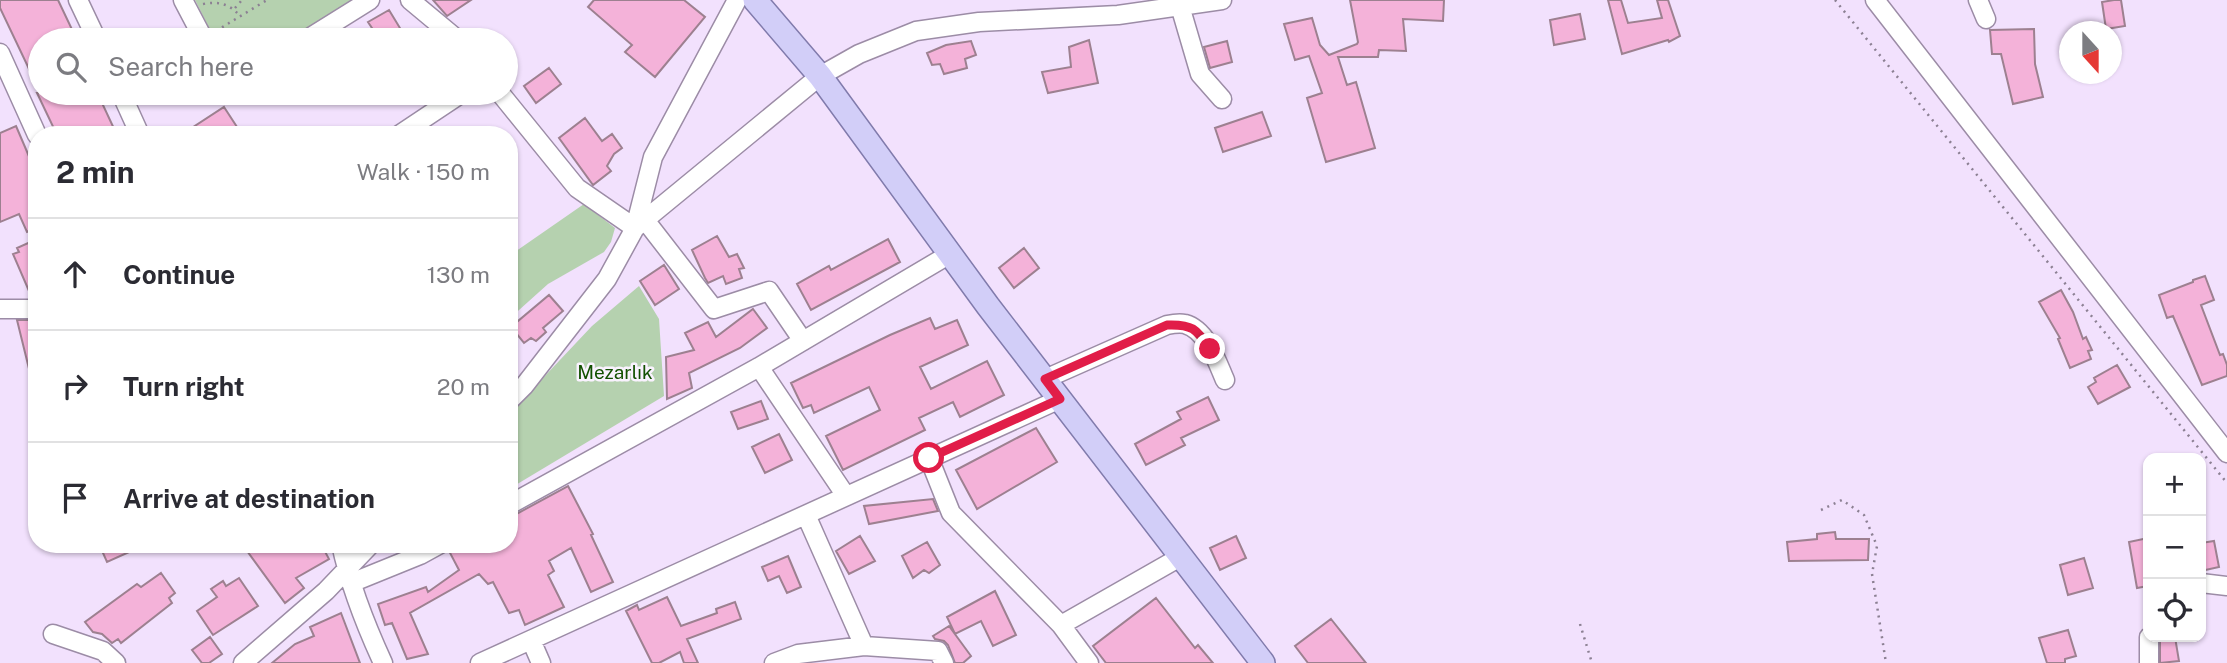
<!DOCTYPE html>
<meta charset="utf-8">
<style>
:root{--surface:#fff;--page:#f7f7f7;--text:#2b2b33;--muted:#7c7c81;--line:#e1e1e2}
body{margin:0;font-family:"Public Sans",sans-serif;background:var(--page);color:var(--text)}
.controls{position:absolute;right:21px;bottom:21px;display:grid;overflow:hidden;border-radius:14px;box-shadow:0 2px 5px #0004}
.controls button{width:63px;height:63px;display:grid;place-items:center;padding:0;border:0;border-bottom:2px solid var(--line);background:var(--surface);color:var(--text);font:35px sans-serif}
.compass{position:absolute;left:2059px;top:21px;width:63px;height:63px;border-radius:50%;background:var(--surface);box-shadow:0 2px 5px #0004;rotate:159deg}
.stop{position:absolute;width:21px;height:21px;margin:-16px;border:5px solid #e11d48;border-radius:50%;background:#fff}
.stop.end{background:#e11d48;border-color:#fff;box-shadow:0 2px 7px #0008}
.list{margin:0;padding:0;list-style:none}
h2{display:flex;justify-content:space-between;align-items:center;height:91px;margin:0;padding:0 28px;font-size:30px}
h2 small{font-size:23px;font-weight:400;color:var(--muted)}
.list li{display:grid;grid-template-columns:46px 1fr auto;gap:21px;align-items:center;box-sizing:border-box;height:112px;padding:0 28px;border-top:2px solid var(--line)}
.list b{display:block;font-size:26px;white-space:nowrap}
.list em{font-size:23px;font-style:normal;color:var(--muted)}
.icon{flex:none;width:38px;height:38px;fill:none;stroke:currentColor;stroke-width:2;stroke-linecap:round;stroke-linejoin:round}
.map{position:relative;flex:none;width:2227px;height:663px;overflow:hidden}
.search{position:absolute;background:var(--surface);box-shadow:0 2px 5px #0004;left:28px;top:28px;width:490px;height:77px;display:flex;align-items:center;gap:18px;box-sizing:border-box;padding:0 24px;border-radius:38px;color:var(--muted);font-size:26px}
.panel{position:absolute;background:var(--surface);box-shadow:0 2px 5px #0004;left:28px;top:126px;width:490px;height:427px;border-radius:28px}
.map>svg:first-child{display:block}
</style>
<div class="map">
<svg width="2227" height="663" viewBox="0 0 2227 663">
<rect width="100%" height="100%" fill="#f2e1fd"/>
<path fill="#b5d1af" d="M195,0H360L293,40H215Z
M584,204L615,228L611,242L604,252L548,284L509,319V256Z
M639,286L659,319L664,396L509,489V414L592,326Z"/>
<path fill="#f4b2d9" stroke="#9d8090" stroke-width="2" d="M0,0H58L77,40H40V92L0,8Z
M433,0H471L447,16Z
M594,0H684L705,17L655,77L625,52L632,45L588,7Z
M1350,0H1444L1443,21L1403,19L1406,51L1379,50L1378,57H1338L1347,85L1356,82L1375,148L1326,162L1307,98L1322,93L1309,56L1295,60L1284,24L1312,18L1320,45L1329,55L1357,44L1358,42Z
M1608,0H1621L1628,23L1662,18L1657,0H1668L1680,36L1669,42L1668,40L1622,54Z
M2114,0H2121L2125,26L2106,29L2102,2Z
M389,10L403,33L390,40H380L368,22Z
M1580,14L1585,39L1554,45L1550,20Z
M2034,29L2035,64L2043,97L2013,104L2001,54H1992L1990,30Z
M1089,40L1098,83L1048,93L1042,72L1071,67L1069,47Z
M971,41L976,55L965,59L967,68L944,74L940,64L932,65L927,53L946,45Z
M1227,41L1232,62L1210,68L1204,47Z
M549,68L561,84L536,103L524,86Z
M37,93H99L104,103H102L117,135H57Z
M224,107L237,127L224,135H181Z
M1262,112L1271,136L1223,152L1215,128Z
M585,118L602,141L612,134L622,148L614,154L607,166L611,171L593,185L559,138Z
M16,126L37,175V228L27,232L19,214L0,222V133Z
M717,236L729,257L737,254L744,268L739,269L742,278L726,284L723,276L708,283L705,278L692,250Z
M37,239V298H32L13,254L19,252L17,248Z
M888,239L900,262L811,310L797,284L829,266L831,270Z
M1024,248L1039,268L1014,288L999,268Z
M664,265L679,289L655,305L640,281Z
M2205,276L2214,300L2201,305L2220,355L2223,354L2227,365V376L2202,385L2173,316L2167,318L2159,295L2193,282V280Z
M2061,290L2073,312L2083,339L2086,337L2092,350L2088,351L2091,359L2070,368L2058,339L2060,338L2039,302Z
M549,295L563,311L543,328L546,332L536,341L531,338L524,343L511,327Z
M753,309L767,328L740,348L689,373L692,388L667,399L666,357L694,350L685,333L708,322L716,337Z
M930,318L935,329L957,320L968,345L920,367L931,389L987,361L1004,395L960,417L953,402L919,418L925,430L843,470L826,436L880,410L869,387L814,413L811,405L803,408L791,383L890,335Z
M17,320H34L37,333V381H32Z
M2117,365L2130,387L2098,404L2088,387L2096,382L2094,378Z
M1208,397L1219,420L1181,438L1185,445L1146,465L1135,444L1181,419L1177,412Z
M761,401L768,419L738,429L731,412Z
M1036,428L1057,462L977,509L956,470Z
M779,434L792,460L765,473L752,447Z
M568,486L593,534L591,535L613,582L591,592L571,548L549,561L554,571L548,575L564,607L525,625L519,610L509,613L493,582L488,584L479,574L410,613L428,654L407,659L392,623L385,625L378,604L426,587L428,592L459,570L449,551L451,545L509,544V518Z
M933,499L938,511L869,524L864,506Z
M1835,532L1836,539H1869L1868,560L1789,561L1787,542L1817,539V534Z
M860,536L875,561L849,574L836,551Z
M1236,536L1246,558L1220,570L1210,548Z
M2148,538V586L2137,588L2129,542Z
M2214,541L2219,567L2201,571V543Z
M927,542L940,565L929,573L924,570L913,578L902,556Z
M99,544H147L107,562Z
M242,544H321L329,559L296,578L304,588L285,603Z
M788,556L801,587L787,593L779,576L768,581L762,567Z
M2084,558L2093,588L2068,595L2060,565Z
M161,573L175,593L169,598L172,603L121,643L118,639L112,643L102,634L93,632L85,622L137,584L141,587Z
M239,578L258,606L213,635L197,611L217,597L211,589L223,581L226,586Z
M995,591L1016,635L993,646L981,621L955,634L947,617Z
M667,597L681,626L717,613L716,609L735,602L741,619L687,639L698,663H684L680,652L659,663H652L626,611L637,605L639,610Z
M1156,598L1195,648L1198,645L1213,663H1106L1093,646Z
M341,613L360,663H272L295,644L314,636L310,627Z
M1331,619L1366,663H1308L1295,646Z
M949,626L971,656L963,663H955L948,645L944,641L935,639L933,636Z
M2068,630L2076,656L2065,659V663H2047L2039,638Z
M210,637L222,654L209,663H202L192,650Z
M2160,637H2175L2179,661L2160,663Z"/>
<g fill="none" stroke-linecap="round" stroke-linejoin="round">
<g stroke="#9c8ca6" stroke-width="21">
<path id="minor" d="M78,0L97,40
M183,0L204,40
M410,0L458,40
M1875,0L2227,453
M1978,0L1986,19
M1180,6L1200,74L1222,99
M306,40L370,0
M0,53L37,135
M121,93L140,135
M500,93L577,188L635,228L820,76L859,54L916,31L979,22L1118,15L1222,0
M399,135L462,93
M645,220L714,309L769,291L803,341
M0,309H37
M759,367L846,496
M1045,379L1167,325C1172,324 1180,323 1185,324C1207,330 1217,362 1225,380
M509,401L524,386L607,279L635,228L653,157L737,0
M929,458L951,513L1061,625L1089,663
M509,505L759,367L950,254
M806,515L864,646L938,651L944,663
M341,544C350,586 365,624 383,663
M351,583L420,555L440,544
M2201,583L2227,586
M1061,625L1182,556
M53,634L103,651L116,663
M531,640L541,663
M243,663L326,591L371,544
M480,663L1060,399
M774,663L798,654L864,646
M2149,663V637"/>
</g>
<g stroke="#817bac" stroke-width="26">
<path id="major" d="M755,0L820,76L988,306L1263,663"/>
</g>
<path stroke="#8c8093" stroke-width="2.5" stroke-dasharray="2 5" stroke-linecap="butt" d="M1835,0L2227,483
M203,4C218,1 230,4 240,16
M235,8L242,0
M216,31L267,0
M1821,510L1842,500L1864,515L1877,546L1872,574L1886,663
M1580,624L1592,663"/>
<use href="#minor" stroke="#fff" stroke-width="18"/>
<use href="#major" stroke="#d2cef8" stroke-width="23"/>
</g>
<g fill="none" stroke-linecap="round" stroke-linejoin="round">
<path stroke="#e11d48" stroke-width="9" d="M929,458L1060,399L1045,379L1167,325C1193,324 1196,329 1210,349"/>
</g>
<g text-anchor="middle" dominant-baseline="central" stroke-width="5" stroke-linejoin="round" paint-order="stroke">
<g font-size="19" fill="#125001" stroke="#f9f2fe">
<text x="615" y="372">Mezarlık</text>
</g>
</g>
</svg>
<div class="controls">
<button>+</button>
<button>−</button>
<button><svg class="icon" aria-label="locate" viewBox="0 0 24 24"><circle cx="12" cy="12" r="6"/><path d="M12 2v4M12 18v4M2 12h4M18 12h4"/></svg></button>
</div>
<svg class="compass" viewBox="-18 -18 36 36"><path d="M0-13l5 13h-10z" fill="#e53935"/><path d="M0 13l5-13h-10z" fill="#7c7c81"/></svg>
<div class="stop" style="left:929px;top:458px"></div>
<div class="stop end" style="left:1210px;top:349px"></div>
<div class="search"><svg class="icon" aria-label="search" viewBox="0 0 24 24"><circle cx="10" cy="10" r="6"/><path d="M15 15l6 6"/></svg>Search here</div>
<section class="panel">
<h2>2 min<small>Walk · 150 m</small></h2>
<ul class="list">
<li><svg class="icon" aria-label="ahead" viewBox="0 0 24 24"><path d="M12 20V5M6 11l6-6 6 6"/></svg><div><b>Continue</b></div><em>130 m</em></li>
<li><svg class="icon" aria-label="right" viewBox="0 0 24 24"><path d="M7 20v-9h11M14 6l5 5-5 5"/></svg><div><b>Turn right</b></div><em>20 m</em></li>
<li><svg class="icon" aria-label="arrive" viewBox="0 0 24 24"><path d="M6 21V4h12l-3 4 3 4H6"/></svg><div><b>Arrive at destination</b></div></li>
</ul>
</section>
</div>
